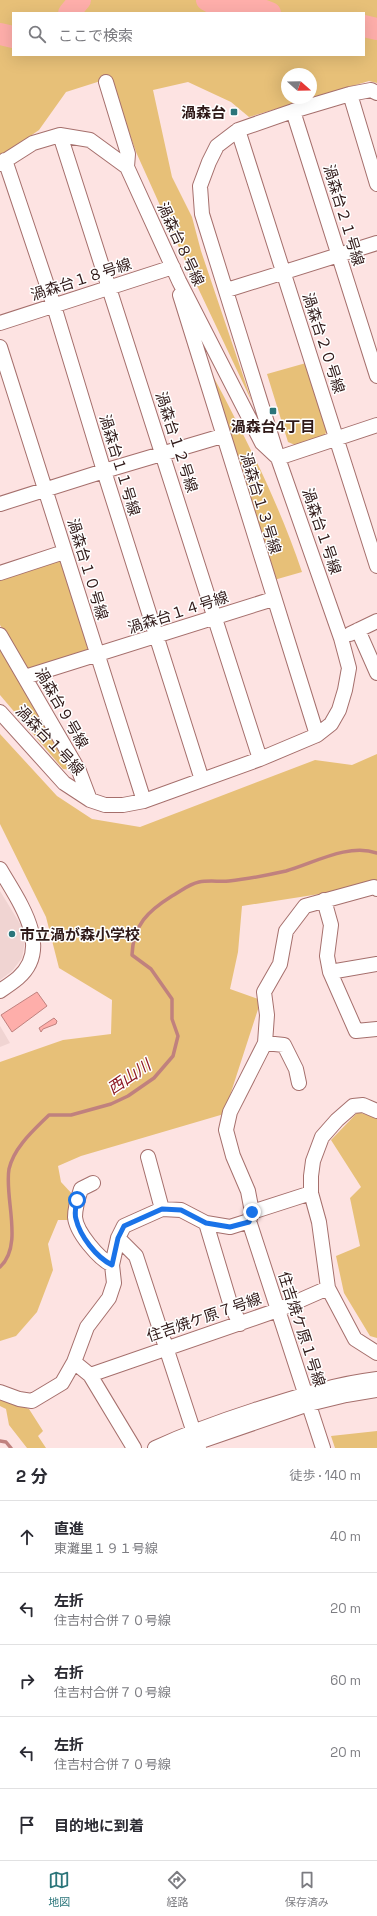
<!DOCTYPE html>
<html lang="ja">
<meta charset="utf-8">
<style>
:root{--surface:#fff;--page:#f7f7f7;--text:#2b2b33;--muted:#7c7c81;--line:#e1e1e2;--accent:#2b757a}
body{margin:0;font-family:"Space Grotesk","Noto Sans JP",sans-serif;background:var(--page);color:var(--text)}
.compass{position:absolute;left:281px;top:68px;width:36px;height:36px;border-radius:50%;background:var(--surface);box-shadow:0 4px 16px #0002;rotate:110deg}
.stop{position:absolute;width:12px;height:12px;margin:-9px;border:3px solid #1a73e8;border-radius:50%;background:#fff}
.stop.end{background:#1a73e8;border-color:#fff;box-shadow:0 1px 4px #0008}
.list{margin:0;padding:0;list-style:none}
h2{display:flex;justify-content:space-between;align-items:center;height:52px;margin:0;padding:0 16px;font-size:17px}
h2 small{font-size:13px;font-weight:400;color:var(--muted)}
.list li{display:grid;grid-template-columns:26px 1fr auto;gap:12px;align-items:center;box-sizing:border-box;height:72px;padding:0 16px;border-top:1px solid var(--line)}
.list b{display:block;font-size:15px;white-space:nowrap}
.list p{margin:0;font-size:13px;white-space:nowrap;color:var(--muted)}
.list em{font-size:13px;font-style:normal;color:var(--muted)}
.icon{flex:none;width:22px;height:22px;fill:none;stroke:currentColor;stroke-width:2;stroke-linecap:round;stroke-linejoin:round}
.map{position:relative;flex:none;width:377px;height:1448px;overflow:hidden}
.search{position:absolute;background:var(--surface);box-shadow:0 4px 16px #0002;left:12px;right:12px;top:12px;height:44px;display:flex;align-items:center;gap:10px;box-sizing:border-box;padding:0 14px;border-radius:0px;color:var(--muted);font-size:15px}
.sheet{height:412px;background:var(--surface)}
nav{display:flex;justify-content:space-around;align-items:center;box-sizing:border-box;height:56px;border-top:1px solid var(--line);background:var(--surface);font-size:11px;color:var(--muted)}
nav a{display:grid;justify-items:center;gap:2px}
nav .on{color:var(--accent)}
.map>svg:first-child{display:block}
</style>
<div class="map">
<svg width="377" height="1448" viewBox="0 0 377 1448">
<rect width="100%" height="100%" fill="#fde3e2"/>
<path fill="#f0d4d2" d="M0,891L22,927L25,941L22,958L12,971L0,980Z
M0,1026L10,1043L0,1047Z"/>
<path fill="#e7c078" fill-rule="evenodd" d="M0,0H377V83L369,81L249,117L231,102L188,82L153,90L172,177L192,217L201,251L252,402L181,252L136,152L110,78L66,92L39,130L0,157ZM13,13H364V55H13ZM287,74H311V98H287Z
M191,335C232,411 274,489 302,572L274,580Z
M306,363L327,429L325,435L295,445L288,442L267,374Z
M61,558L91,651L27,671L0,625V578Z
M0,647L73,770L63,769L0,695Z
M0,734L57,796L92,819L140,827L315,760L352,765L377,754V885L242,906L238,952L230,989L261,1000L224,1114L81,1156L58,1166L61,1182L74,1196L72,1220H58L48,1244L53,1270L37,1312L16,1336L0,1341V1062L63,1040L111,1034L112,1000L59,968L46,917L0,824Z
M358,1112L377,1118V1338L370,1336L344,1293L336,1256L360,1246L350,1198L361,1187L331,1140Z
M0,1399L29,1409L43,1431L38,1436L46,1448H27L9,1425L6,1409L0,1406Z
M377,1431V1448H335L331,1436Z"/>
<path fill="#feaeaa" stroke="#c0817e" d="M37,992L47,1006L12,1032L1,1015Z
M54,1018L57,1021L56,1024L43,1029L41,1032L39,1028Z"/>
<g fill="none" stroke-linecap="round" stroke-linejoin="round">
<path stroke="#c0817e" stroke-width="3.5" d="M0,1267C24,1245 4,1198 9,1169C14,1147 34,1130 49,1115H71L111,1104L128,1096L154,1078L173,1056L178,1036L172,1019V999L151,969L132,955C133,925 148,911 172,896C181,891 189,884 199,882C209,880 220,882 229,881C248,879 268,875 286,871C314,863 348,843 377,853
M0,1441L6,1442L11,1448"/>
<path stroke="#feaeaa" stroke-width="22" d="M207,0L216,5L254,7L270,13
M69,13L80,0
M364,26L377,29
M0,34L13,37"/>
<g stroke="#a56f6c" stroke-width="16">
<path id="minor" d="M106,82L128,154L127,167
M350,94L377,184
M293,111L377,376
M238,130L377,566
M60,135L260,759
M5,160L54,306L104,471L202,780
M0,164L33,143L60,135L90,140L127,167L179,281L262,443L278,458L377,425
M227,290L377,243
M180,295L317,735
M0,323L173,267
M0,347L144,801
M0,504L104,471L222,436
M0,573L64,552
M358,630L377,673
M350,634L377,621
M0,635L79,771L90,800
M25,677L273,599
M0,712L64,783L90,800L105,805H123L144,801L260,759L317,735L331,724L339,710L345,690L349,668L341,638L278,458L202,214L200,186L209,162L217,146L238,130L293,111L350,94L371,90L377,93
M0,869C17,899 54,947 18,978C12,983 6,987 0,991
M324,900L331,925L327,956L330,972
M377,964L330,972L356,1031L377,1029
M265,1043L284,1045L296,1069L299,1083
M377,1111L363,1105L353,1106L337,1120L322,1137L313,1161L311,1176V1193L319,1222L328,1288L355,1339L377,1353
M148,1157L162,1209
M93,1183L81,1189C78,1198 75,1207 75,1217C76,1232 99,1259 112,1265
M252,1212L311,1193
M249,1221L323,1448
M206,1223L230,1303L240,1324
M118,1238L136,1256L199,1448
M74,1362L90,1375L134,1448
M90,1375L278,1310L328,1288
M0,1392L19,1399L32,1401L62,1383L74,1362L87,1327L109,1298L114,1283L112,1265L118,1238L124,1226L162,1209L181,1210L206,1223L230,1227L249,1221L252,1212L248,1191L233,1156L226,1130L230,1112L265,1043L267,1015L264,992L280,964L286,931L305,906L374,887L377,889
M155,1448C188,1433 221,1421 255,1410C296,1397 335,1384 377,1379
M181,1448L309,1404L346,1395L377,1390"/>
</g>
<use href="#minor" stroke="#fff" stroke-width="14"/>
</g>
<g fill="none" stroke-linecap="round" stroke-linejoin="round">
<path stroke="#1a73e8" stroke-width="5" d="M77,1200C76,1206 74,1213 76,1219C80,1236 96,1257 112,1265L118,1238L124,1226L162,1209L181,1210L206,1223L230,1227L249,1222L252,1212"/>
</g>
<g fill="#2b757a" stroke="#fff" stroke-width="1.5">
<rect x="230" y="108" width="8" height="8" rx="2"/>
<rect x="269" y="407" width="8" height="8" rx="2"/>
<circle cx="12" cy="934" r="4"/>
</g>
<g text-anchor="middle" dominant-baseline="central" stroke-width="3" stroke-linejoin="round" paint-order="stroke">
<g font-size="15" font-weight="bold" fill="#2f1918" stroke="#fff" text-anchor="end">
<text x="226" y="112">渦森台</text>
<text x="273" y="426" text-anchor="middle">渦森台4丁目</text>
<text x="20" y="934" text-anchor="start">市立渦が森小学校</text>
</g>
<g font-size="15" fill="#2f1918" stroke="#fff">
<text transform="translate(344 215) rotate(73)">渦森台２１号線</text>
<text transform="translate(181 244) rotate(65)">渦森台８号線</text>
<text transform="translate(81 279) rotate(-18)">渦森台１８号線</text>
<text transform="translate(324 343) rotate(72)">渦森台２０号線</text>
<text transform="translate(177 442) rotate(72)">渦森台１２号線</text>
<text transform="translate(120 465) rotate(73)">渦森台１１号線</text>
<text transform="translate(261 503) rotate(73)">渦森台１３号線</text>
<text transform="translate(322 531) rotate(71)">渦森台１号線</text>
<text transform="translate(88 569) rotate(73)">渦森台１０号線</text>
<text transform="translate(178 612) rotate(-18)">渦森台１４号線</text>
<text transform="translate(62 708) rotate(60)">渦森台９号線</text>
<text transform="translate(50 740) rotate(46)">渦森台１号線</text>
<text transform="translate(204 1317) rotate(-19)">住吉焼ケ原７号線</text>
<text transform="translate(302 1329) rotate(72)">住吉焼ケ原１号線</text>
</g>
<g font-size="16" font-style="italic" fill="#8e1b25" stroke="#fff">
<text transform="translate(129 1077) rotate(-34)">西山川</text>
</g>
</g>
</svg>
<svg class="compass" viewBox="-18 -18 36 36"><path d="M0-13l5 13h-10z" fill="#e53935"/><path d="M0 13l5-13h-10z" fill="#7c7c81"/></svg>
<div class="stop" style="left:77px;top:1200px"></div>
<div class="stop end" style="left:252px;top:1212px"></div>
<div class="search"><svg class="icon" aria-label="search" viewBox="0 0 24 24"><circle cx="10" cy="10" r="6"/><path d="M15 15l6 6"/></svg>ここで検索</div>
</div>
<section class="sheet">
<h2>2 分<small>徒歩 · 140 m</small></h2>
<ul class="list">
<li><svg class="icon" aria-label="ahead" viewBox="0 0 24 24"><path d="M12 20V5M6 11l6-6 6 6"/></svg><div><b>直進</b><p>東灘里１９１号線</p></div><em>40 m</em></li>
<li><svg class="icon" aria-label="left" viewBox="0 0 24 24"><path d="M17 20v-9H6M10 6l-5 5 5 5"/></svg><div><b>左折</b><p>住吉村合併７０号線</p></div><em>20 m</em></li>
<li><svg class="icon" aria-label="right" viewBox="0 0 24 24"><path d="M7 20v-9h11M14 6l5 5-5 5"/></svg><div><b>右折</b><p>住吉村合併７０号線</p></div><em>60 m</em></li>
<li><svg class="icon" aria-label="left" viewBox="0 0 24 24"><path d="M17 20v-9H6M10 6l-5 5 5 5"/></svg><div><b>左折</b><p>住吉村合併７０号線</p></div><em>20 m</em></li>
<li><svg class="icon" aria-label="arrive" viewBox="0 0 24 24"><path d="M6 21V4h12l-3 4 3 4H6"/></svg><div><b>目的地に到着</b></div></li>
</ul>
</section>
<nav>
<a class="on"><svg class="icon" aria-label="map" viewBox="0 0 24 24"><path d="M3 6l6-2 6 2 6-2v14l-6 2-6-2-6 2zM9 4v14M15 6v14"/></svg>地図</a>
<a><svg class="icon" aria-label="directions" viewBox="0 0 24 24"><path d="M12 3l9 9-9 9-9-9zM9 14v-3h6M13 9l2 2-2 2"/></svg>経路</a>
<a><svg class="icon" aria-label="saved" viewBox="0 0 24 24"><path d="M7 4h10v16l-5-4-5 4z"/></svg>保存済み</a>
</nav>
